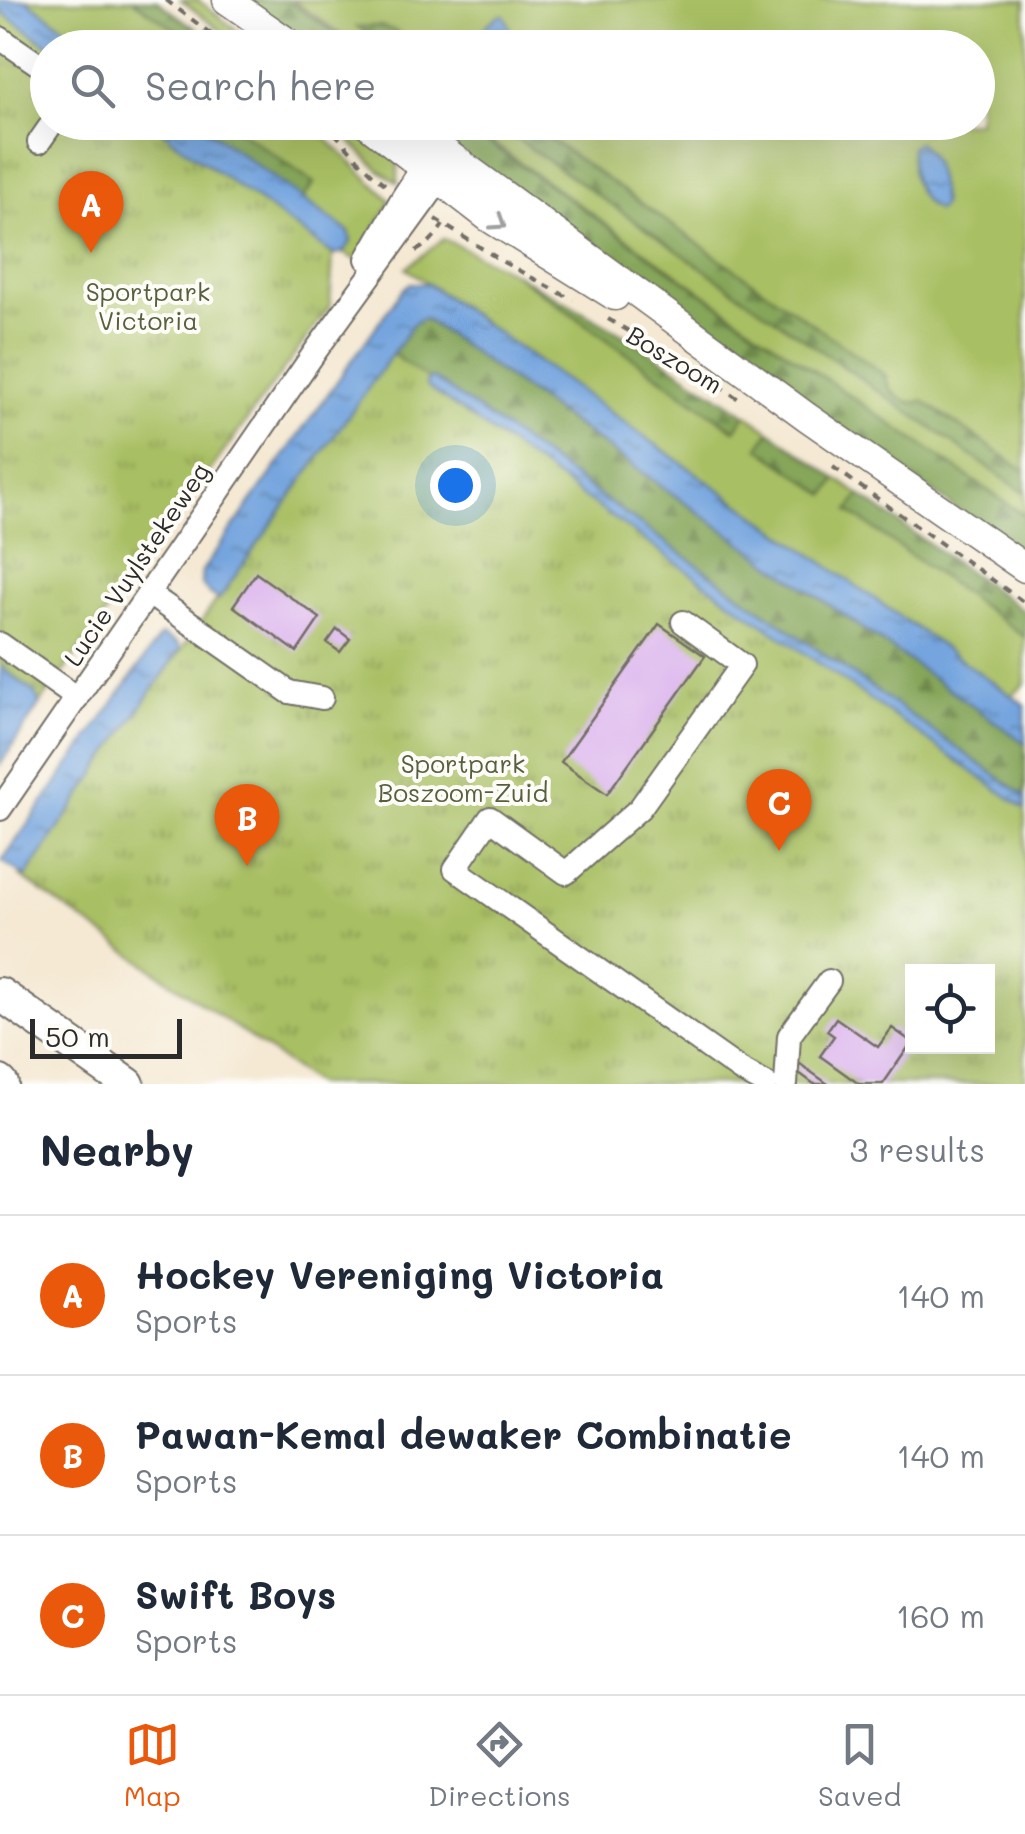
<!DOCTYPE html>
<style>
:root{--surface:#fff;--page:#f2f2f3;--text:#1f2937;--muted:#747a83;--line:#e0e1e3;--accent:#ea580c}
body{margin:0;font-family:Mali,sans-serif;background:var(--page);color:var(--text)}
.controls{position:absolute;right:30px;bottom:30px;display:grid;overflow:hidden;border-radius:0px;box-shadow:0 10px 40px #0002}
.controls button{width:90px;height:90px;display:grid;place-items:center;padding:0;border:0;border-bottom:2px solid var(--line);background:var(--surface);color:var(--text);font:50px sans-serif}
.scale{position:absolute;left:30px;bottom:25px;width:152px;box-sizing:border-box;padding-left:10px;border:5px solid #2b2b2b;border-top:0;font-size:28px;line-height:35px;white-space:nowrap;color:#2b2b2b;-webkit-text-stroke:8px #fdfcf7;paint-order:stroke}
.you{position:absolute;left:455px;top:485px;width:35px;height:35px;margin:-25px;border:8px solid #fff;border-radius:50%;background:#1a73e8;box-shadow:0 0 0 15px #1a73e833}
.badge{display:grid;place-items:center;width:65px;height:65px;border-radius:50%;background:var(--accent);color:#fff;font-size:32px;font-weight:700}
.pin{position:absolute;translate:-50% -82px;filter:drop-shadow(0 2px 5px #0008)}
.pin::after{content:'';position:absolute;top:52px;width:35px;height:30px;background:inherit;clip-path:polygon(0 0,100% 0,50% 100%)}
.list{margin:0;padding:0;list-style:none}
h2{display:flex;justify-content:space-between;align-items:center;height:130px;margin:0;padding:0 40px;font-size:42px}
h2 small{font-size:32px;font-weight:400;color:var(--muted)}
.list li{display:grid;grid-template-columns:65px 1fr auto;gap:30px;align-items:center;box-sizing:border-box;height:160px;padding:0 40px;border-top:2px solid var(--line)}
.list b{display:block;font-size:38px;white-space:nowrap}
.list p{margin:0;font-size:32px;white-space:nowrap;color:var(--muted)}
.list em{font-size:32px;font-style:normal;color:var(--muted)}
.icon{flex:none;width:55px;height:55px;fill:none;stroke:currentColor;stroke-width:2;stroke-linecap:round;stroke-linejoin:round}
.map{position:relative;flex:none;width:1025px;height:1084px;overflow:hidden}
.search{position:absolute;background:var(--surface);box-shadow:0 10px 40px #0002;left:30px;right:30px;top:30px;height:110px;display:flex;align-items:center;gap:25px;box-sizing:border-box;padding:0 35px;border-radius:55px;color:var(--muted);font-size:38px}
.sheet{height:610px;background:var(--surface)}
nav{display:flex;justify-content:space-around;align-items:center;box-sizing:border-box;height:140px;border-top:2px solid var(--line);background:var(--surface);font-size:28px;color:var(--muted)}
nav a{display:grid;justify-items:center;gap:5px}
nav .on{color:var(--accent)}
.map>svg:first-child{display:block}
</style>
<div class="map">
<svg width="1025" height="1084" viewBox="0 0 1025 1084">
<defs>
<pattern id="forest-firs" width="22" height="20" patternUnits="userSpaceOnUse" patternTransform="scale(2.5)"><rect width="22" height="20" fill="#86a65a"/><path d="M5 1l3.5 6h-7zM16 11l3.5 6h-7z" fill="#6e874b"/></pattern>
<pattern id="park-tufts" width="24" height="20" patternUnits="userSpaceOnUse" patternTransform="scale(2.5)"><rect width="24" height="20" fill="#a9bf64"/><path d="M3 7l-1-3M5 7V3M7 7l1-3M15 17l-1-3M17 17v-4M19 17l1-3" fill="none" stroke="#8a9b53"/></pattern>
<pattern id="water-ripples" width="26" height="14" patternUnits="userSpaceOnUse" patternTransform="scale(2.5)"><rect width="26" height="14" fill="#74a4de"/><path d="M2 4q2-2 4 0t4 0M15 11q2-2 4 0t4 0" fill="none" stroke="#5f86b4"/></pattern>
</defs>
<rect width="100%" height="100%" fill="#fdfcf7"/>
<filter id="ink" filterUnits="userSpaceOnUse"><feTurbulence type="fractalNoise" baseFrequency=".01" numOctaves="2"/><feDisplacementMap in="SourceGraphic" scale="20" xChannelSelector="R" yChannelSelector="G"/><feConvolveMatrix kernelMatrix="1 2 1 2 8 2 1 2 1" color-interpolation-filters="sRGB"/></filter>
<filter id="wash" filterUnits="userSpaceOnUse"><feTurbulence type="fractalNoise" baseFrequency=".0048" numOctaves="4" result="noise"/><feDisplacementMap in="SourceGraphic" scale="40" xChannelSelector="R" yChannelSelector="G"/><feGaussianBlur stdDeviation="2.25" result="paint"/><feColorMatrix in="noise" values="0 0 0 0 0 0 0 0 0 0 0 0 0 0 0 0 0 1.4 0 .05"/><feComposite in="paint" operator="in"/></filter>
<g filter="url(#wash)">
<rect width="100%" height="100%" fill="#f5e9d4"/>
<path fill="#a9bf64" stroke="#6a7548" stroke-width="2.5" d="M26,0H133L200,47H93Z
M181,0H198L258,47H242Z
M292,0H1025V521L464,123L978,122V48L359,47Z
M229,123H305L325,137L391,201L357,260L342,253L351,242L349,232L303,199L314,183Z
M332,123H352L392,154L398,165V183L378,169Z
M444,239L514,273L734,430L746,414L770,431L759,448L827,494L837,479L860,495L850,512L1025,637V684L1012,696L406,268Z"/>
<path fill="url(#forest-firs)" stroke="#586842" stroke-width="2.5" d="M133,0H156L221,47H200Z
M239,0H287L355,47H307Z
M380,26L395,31L419,47H388L358,27Z
M198,123H229L314,183L303,199Z
M414,123H461L749,326L1025,516V558Z
M494,123H527L885,375C887,392 906,407 923,401L1025,471V493Z
M514,273L628,337L746,414L735,430Z
M423,318L1025,743V796L433,378L427,380L392,355L414,323Z
M770,431L837,479L826,495L759,447Z
M860,495L1025,612V637L849,511Z"/>
<path fill="url(#park-tufts)" stroke="#6a7548" stroke-width="2.5" fill-rule="evenodd" d="M0,11L52,47L48,48V122L154,123L181,146L333,254L330,306L40,704L34,692L0,666Z
M392,354L1025,801V1084H316L20,876ZM912,972H988V1046H912Z"/>
<path fill="url(#water-ripples)" stroke="#506884" stroke-width="2.5" d="M0,0H26L93,47H52L0,11Z
M499,15H504L512,33L510,47H480L484,28Z
M154,123H198L349,232L351,242L342,253L333,254L181,146Z
M918,142C937,157 939,182 942,205L937,211C913,197 910,173 911,147Z
M410,283L428,284L1025,705V743L424,318L414,323L219,599L209,593L201,584L202,571L402,290Z
M433,378L1025,796V809L426,386L427,380Z
M161,635L178,644L180,649L26,877L2,861Z
M0,666L34,692L40,704L0,765Z"/>
<g id="blocks">
<path fill="#dab1ed" d="M256,573L320,618L297,652L233,606Z
M659,624L705,656L607,794L561,762Z
M337,629L350,639L340,652L327,643Z
M836,1018L878,1047L892,1028L912,1042L883,1084H859L820,1056L834,1036L827,1031Z
M800,1064L828,1084H814L795,1070Z"/>
</g>
</g>
<g filter="url(#ink)">
<use href="#blocks" fill-opacity="0" stroke="#726e66" stroke-width="2.5"/>
<g fill="none" stroke-linecap="round" stroke-linejoin="round">
<g stroke="#726e66" stroke-width="26">
<path id="minor" d="M0,38L48,71
M39,142L53,122
M367,259L403,197L422,168L437,160
M149,594L289,692L322,698
M683,622L742,665L640,808L566,873L490,818L455,869L740,1070L766,1084
M0,644L77,698
M0,809L317,349L439,181L445,167
M786,1084L789,1036L829,981"/>
</g>
<g stroke="#726e66" stroke-width="31">
<path id="major" d="M227,0L296,48
M365,122L488,217L615,296
M404,122L807,417L1025,568"/>
</g>
<g stroke="#726e66" stroke-width="36">
<path id="highway" d="M0,994L128,1084
M0,1082L2,1084"/>
</g>
<path stroke="#726e66" stroke-width="4" stroke-dasharray="8 8" stroke-linecap="butt" d="M166,0L230,48
M323,122C345,142 362,167 386,185
M435,219L505,263L573,300
M416,251C428,245 435,237 443,225
M608,319L706,376L740,400
M833,467L1025,603"/>
<use href="#minor" stroke="#fff" stroke-width="22"/>
<use href="#major" stroke="#fff" stroke-width="28"/>
<use href="#highway" stroke="#fff" stroke-width="32"/>
</g>
<defs><path id="oneway-chevron" d="M-2-3.5L2.5 0L-2 3.5" fill="none" stroke-width="1.6" stroke-linecap="round" stroke-linejoin="round" transform="scale(2.5)"/></defs>
<use stroke="#a0a0a0" href="#oneway-chevron" transform="translate(499 223) rotate(33)"/>
</g>
<g text-anchor="middle" dominant-baseline="central" stroke-width="8" stroke-linejoin="round" paint-order="stroke">
<g font-size="25" fill="#575f3f" stroke="#fdfcf7">
<text x="148" y="291">Sportpark<tspan x="148" dy="29">Victoria</tspan></text>
<text x="463" y="763">Sportpark<tspan x="463" dy="29">Boszoom-Zuid</tspan></text>
</g>
<g font-size="25" fill="#2b2b2b" stroke="#fdfcf7">
<text transform="translate(675 359) rotate(31)">Boszoom</text>
<text transform="translate(136 564) rotate(-56)">Lucie Vuylstekeweg</text>
</g>
</g>
</svg>
<div class="controls">
<button><svg class="icon" aria-label="locate" viewBox="0 0 24 24"><circle cx="12" cy="12" r="6"/><path d="M12 2v4M12 18v4M2 12h4M18 12h4"/></svg></button>
</div>
<div class="scale">50 m</div>
<div class="you"></div>
<div class="pin badge" style="left:91px;top:253px">A</div>
<div class="pin badge" style="left:247px;top:866px">B</div>
<div class="pin badge" style="left:779px;top:851px">C</div>
<div class="search"><svg class="icon" aria-label="search" viewBox="0 0 24 24"><circle cx="10" cy="10" r="6"/><path d="M15 15l6 6"/></svg>Search here</div>
</div>
<section class="sheet">
<h2>Nearby<small>3 results</small></h2>
<ul class="list">
<li><span class="badge">A</span><div><b>Hockey Vereniging Victoria</b><p>Sports</p></div><em>140 m</em></li>
<li><span class="badge">B</span><div><b>Pawan-Kemal dewaker Combinatie</b><p>Sports</p></div><em>140 m</em></li>
<li><span class="badge">C</span><div><b>Swift Boys</b><p>Sports</p></div><em>160 m</em></li>
</ul>
</section>
<nav>
<a class="on"><svg class="icon" aria-label="map" viewBox="0 0 24 24"><path d="M3 6l6-2 6 2 6-2v14l-6 2-6-2-6 2zM9 4v14M15 6v14"/></svg>Map</a>
<a><svg class="icon" aria-label="directions" viewBox="0 0 24 24"><path d="M12 3l9 9-9 9-9-9zM9 14v-3h6M13 9l2 2-2 2"/></svg>Directions</a>
<a><svg class="icon" aria-label="saved" viewBox="0 0 24 24"><path d="M7 4h10v16l-5-4-5 4z"/></svg>Saved</a>
</nav>
